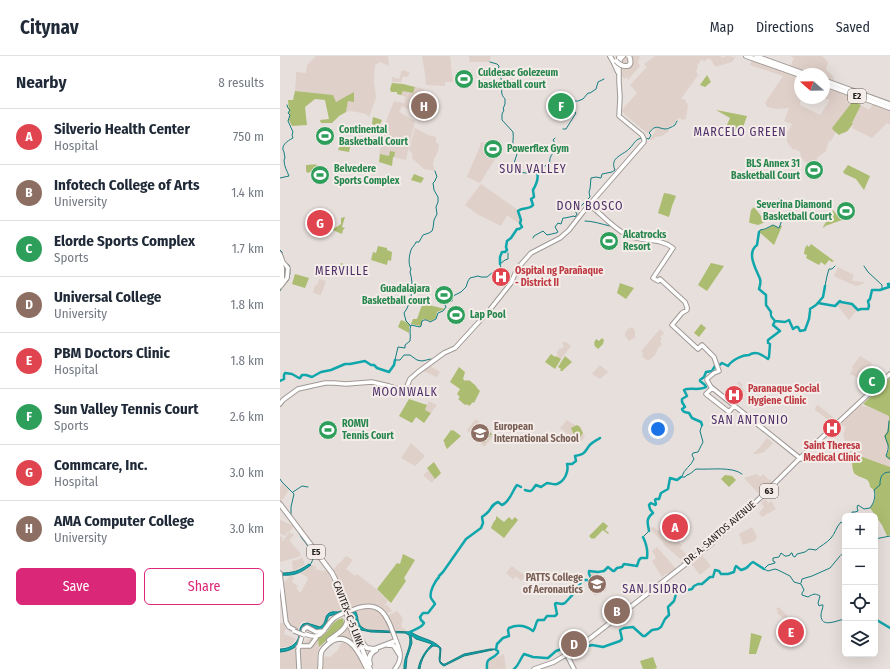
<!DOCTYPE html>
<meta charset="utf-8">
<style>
:root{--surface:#fff;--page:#f2f2f3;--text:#1f2937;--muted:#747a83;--line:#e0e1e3;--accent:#db2777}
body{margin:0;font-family:"Fira Sans Condensed",sans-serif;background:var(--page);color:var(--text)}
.controls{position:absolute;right:12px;bottom:12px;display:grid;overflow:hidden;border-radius:6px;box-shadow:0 4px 16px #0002}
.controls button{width:36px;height:36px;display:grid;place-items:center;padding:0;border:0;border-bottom:1px solid var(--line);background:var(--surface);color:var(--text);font:20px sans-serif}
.compass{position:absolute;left:514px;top:12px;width:36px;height:36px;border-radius:50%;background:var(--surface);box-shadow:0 4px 16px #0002;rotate:290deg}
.you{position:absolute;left:378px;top:373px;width:14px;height:14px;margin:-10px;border:3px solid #fff;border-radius:50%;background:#1a73e8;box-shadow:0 0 0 6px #1a73e833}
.badge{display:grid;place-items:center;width:26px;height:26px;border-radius:50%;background:var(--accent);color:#fff;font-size:13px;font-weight:700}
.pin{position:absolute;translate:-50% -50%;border:2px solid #fff;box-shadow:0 1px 4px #0006}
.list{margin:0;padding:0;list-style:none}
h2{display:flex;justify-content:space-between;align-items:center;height:52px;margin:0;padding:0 16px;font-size:17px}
h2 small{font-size:13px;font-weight:400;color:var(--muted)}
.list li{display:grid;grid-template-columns:26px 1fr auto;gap:12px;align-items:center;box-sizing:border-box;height:56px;padding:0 16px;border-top:1px solid var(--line)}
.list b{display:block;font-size:15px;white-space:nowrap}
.list p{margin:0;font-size:13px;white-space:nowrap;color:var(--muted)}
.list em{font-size:13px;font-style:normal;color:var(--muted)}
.actions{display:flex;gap:8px;padding:12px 16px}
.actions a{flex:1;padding:9px 0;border:1px solid var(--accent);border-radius:6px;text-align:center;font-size:14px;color:var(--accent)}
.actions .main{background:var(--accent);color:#fff}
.icon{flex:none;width:22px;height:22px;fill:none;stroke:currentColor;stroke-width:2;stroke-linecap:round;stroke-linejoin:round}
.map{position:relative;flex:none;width:610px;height:613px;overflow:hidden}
header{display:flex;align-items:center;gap:24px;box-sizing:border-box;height:56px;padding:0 20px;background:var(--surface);border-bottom:1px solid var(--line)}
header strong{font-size:19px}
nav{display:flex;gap:22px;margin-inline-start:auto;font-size:14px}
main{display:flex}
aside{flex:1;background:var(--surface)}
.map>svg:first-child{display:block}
</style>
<header>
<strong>Citynav</strong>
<nav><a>Map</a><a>Directions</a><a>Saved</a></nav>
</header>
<main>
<aside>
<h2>Nearby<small>8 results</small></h2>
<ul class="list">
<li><span class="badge" style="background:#e0444e">A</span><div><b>Silverio Health Center</b><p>Hospital</p></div><em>750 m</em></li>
<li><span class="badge" style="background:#8d6e63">B</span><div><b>Infotech College of Arts</b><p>University</p></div><em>1.4 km</em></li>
<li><span class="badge" style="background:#2e9e5b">C</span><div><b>Elorde Sports Complex</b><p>Sports</p></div><em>1.7 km</em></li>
<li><span class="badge" style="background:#8d6e63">D</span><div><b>Universal College</b><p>University</p></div><em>1.8 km</em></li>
<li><span class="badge" style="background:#e0444e">E</span><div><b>PBM Doctors Clinic</b><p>Hospital</p></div><em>1.8 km</em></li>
<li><span class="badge" style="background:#2e9e5b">F</span><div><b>Sun Valley Tennis Court</b><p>Sports</p></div><em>2.6 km</em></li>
<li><span class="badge" style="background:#e0444e">G</span><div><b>Commcare, Inc.</b><p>Hospital</p></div><em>3.0 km</em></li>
<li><span class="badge" style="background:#8d6e63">H</span><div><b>AMA Computer College</b><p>University</p></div><em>3.0 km</em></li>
</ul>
<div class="actions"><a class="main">Save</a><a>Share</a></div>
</aside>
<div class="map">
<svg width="610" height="613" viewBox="0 0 610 613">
<rect width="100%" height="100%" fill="#e7dfdb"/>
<path fill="#dfd0c9" d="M36,0H108L109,10L100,6L95,9L94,25L96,42L89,61L86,58L82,57L71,55L66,56L68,44L74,45V37L56,46L53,39L15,35L16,21V16L26,17L27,9Z
M142,0H170L173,26H165V30L146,29L145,18Z
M189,0H211L210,3V6H190Z
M340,0H360L358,6L360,10L348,24L346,21L345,23L340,19Z
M375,0H441V2L448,0L454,1L456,0L452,6L435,11L432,5L428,2L424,6L422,3L417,10L418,12L416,15L418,19L401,43H404L407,47L408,50L406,63L403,64L399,62L396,64L394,68L389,71L382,72L385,73H389V75L382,80L375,81L373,84H370L375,75V72L377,71L376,70L368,77L366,76L356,68L341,55L357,37L350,29L367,11L364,8Z
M511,0H542L548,6L546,14L554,21L553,22L555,27L544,23V18H530L510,11L514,2Z
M472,4L520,21V42H521L520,49L540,59L550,44L543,42L544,30L573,41L572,45H573L570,51L552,72L554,75L556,76L551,85H549L546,95L537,102V104L538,110L537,111L530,107L525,106L521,101L520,96L517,94L514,93L513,94L507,86V77L512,69V68L504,65L509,52L497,53L487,51L485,47L503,20L470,9Z
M122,14L126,15L130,17L127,21L123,20L121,26H112V21L119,23Z
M135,31L144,33L137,58L122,50L119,56L135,65L126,104L99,98L104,76L105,68L114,45L124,47L126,41L121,39L123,35L135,33Z
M593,48L610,54V69L607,67L592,82L572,72L573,69L572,67L581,49L589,54Z
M135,72L148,79L156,81V86L159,89L158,95L154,103L153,109L155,115L144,113L132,102V97L129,94Z
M203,86L206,89L210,96L217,97V100L200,127L187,121L200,90V87Z
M201,128L238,154L237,156L240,163V168L227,159L221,170L197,158L185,149Z
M558,211L574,219L572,225L584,226L583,228L576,230L571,228L554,220Z
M219,215L228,224L227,226L229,228L227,230L213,217H217Z
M39,223L46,225L41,239L33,237L35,229H37Z
M559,247L572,249L577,254L569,264L557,249Z
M352,271L355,275V281L354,283L353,282L349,285L345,280V278L348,273Z
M380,273L384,277L380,281L382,283L380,286L382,288L378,292L375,299L368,305L364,302L362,300L363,297L361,295Z
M283,286H286L291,290L281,303L278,301L277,296L280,292L281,293L284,290L282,288Z
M580,300L592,307L588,317L601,324L595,330L570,318L573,312L572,311Z
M320,309L328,316L320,323L312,318Z
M146,310L149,312L150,310L160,316L157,321L141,314Z
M458,325L463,329L461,331L465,335L455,349L444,340L452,331L456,334L460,330L457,327Z
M149,345L157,349L151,357L145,354Z
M538,349L559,366L555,369L535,354L536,350Z
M581,349L585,351L586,350L609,360V366L607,377L604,380L609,393L606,400L610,404V411L569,396V391L564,383V381L563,379L566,371L560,369Z
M196,363L214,380L204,391L187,374Z
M287,364L293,368L300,371L305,381L299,388L280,372Z
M487,382L493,387L484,396L478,398H473L480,391Z
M131,387L145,400L135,410L121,402Z
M149,414L155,423L152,427L143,419Z
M477,418L480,421L483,418L489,424L490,423L493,428L481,440L464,422L470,420Z
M3,428L9,434L3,443L0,446V431Z
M485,443L489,447L491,445L496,453L482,461L479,457L484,451L481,447Z
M0,464L14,470L9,476L14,479L9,484L21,498L19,501L0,506V480L3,482L2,484L3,485L9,476L8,475L5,480L0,477Z
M374,471L378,475L382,471L385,472L398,482L397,484L402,489L400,492L409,501L406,503L407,505L402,508L401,507L403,505L383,488L384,487L369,472Z
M472,471L477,481L475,485L463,489L459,478Z
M377,491L396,513L389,519L387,517L382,521L372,505L376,502L372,495Z
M422,499L431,510L420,519L411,507Z
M66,500L73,504L66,513L75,520L77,518L95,532L108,545L104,550L107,549L112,555L105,558L93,549H86L80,550L74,552L68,551L59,556H53L45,565L43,570L40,571L24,565L21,566L18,574L12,572L8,568L2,529L10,520H12L14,522L12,526L18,530L16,532L18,534L19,536H21L28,523L27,521L20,517L32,509L37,511L35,513L42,515L46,514L48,515L52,525L58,523L56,519V518L53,514L59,507H60Z
M22,501L25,509L13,515L12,505L20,503Z
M232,510L245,520L241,525L236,520L233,523L226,517Z
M310,516L318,517L327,534L315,540L308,529L311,526L312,524Z
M499,551L508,560L505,564L497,557L498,555L496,553Z
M88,552L98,555L101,558L105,564L109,574H88L81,571L76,555Z
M117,555L123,562L121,571L126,574L125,575L113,574L107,561L109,559Z
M0,567H3L6,572L4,578L16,583L11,589L6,591H0Z
M66,573H70V583L60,582V578Z
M38,582L39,591L37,600V613H0V596H5L30,583H33Z
M61,587H67L71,590L80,603L85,613H41L45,600L50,601L58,594Z
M224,598L226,613H208V608L210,604Z"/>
<path fill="#acbc70" d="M427,19L431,26L425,31L420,29Z
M112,27L123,28L135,31L133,37L123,35L121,39L117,38V36H111L110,33Z
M15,35L53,39L56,46L74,36V46L68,45L66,56L59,60L52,67H41L40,64L49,63L45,44L35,43L25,51L27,69L12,70L9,64L10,59L9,56L8,44H13Z
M270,39L278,46L285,50L280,57L276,60L270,59L269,44Z
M573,45L581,49L572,67L573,68C571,70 569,74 566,76C563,77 562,77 559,79L553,74L552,72Z
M436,54L467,60L461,77L446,71L450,62Z
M93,61L102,64L99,71L92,68Z
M45,77L53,79L51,85L39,81L41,78Z
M62,84L71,86L69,96L58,94Z
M110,95L115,96L114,101H113L112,110L99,106L100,98L109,100Z
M26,109C29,109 34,108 37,109C44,111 46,121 44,126L37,124L33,117L30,116L27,117L26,114Z
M568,109L590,120L584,134L576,123L565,118L563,116Z
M134,118L144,122L141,127L131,124Z
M384,137L390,138L396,140L392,150L389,161L378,157Z
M474,151L485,165V166L478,169L470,167L469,166L471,154Z
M553,154L557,159L560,157L564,161L562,164L545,170L544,172L543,171Z
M65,161L62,171L65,172L63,174L62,178L48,172H55L61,168V162Z
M493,169L499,172L500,169L502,170L494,189L479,176L480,174H484Z
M531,188L554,205L552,206L549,204L545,209L541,206L539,209L526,202L527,199L524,198L525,192L527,189L529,191Z
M98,190L107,192V194L112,196L111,205L108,204L107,209L91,204L93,196L96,197Z
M61,207L68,210L66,218L58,215Z
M431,207L444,210L427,235L418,229Z
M15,218L29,222L25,232L12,228Z
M340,227L354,232L346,243L337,237Z
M145,248L165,253L157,256L156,262L151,265L143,263L142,265L141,270L131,268L133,263H137L142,249H145Z
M177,255L184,261L180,264L178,267L171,261Z
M121,264L126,266L130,269L129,271V277L118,271Z
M421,268L426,272L419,281L414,277Z
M322,282L324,284L323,288L318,293L314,289L315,288L314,287L316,283L319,285Z
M271,298L275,301L276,300L281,303L275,313L265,306Z
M285,300L292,306L282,315H280L281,313L278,311Z
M179,311L185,316L183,323L185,325L186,324L188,325L189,324L195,329L198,333L200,335L194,347L193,346L189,350L187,348L186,349C184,349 181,345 178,343L180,341L177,338L180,333L170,326Z
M610,322V404L606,401L609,393L604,380C609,375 609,367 609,360L583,348Z
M129,343L147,349L145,354L151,357L144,367L136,361L132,367L119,360Z
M297,369L300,371L303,377L300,381C294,382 294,378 291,372Z
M207,373L212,378L204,387L201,384L202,383L200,380Z
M171,374L172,375L173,374L181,380L167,393L165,389L164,385H163Z
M569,396L610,411V479L607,480L602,469L590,452C593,449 597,440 595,436C594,434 592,432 590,431C590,420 579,423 574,417C572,413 572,407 572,403L568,400Z
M154,406L161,417L155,423L147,412Z
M445,419L452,420L456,424L449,431L441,423Z
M216,460L224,466L229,461L232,464L235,461L238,464L224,482L211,472L213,467L216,463Z
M323,466L328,470L325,474L329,477L328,478L323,474L314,483L313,482L312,483L309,480Z
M123,498L135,504L124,522L126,525L111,547L97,533L117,507L120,508Z
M63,562L64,567L62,571L39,591L38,582C50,579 49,565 63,562Z
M471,577L482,580L476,598H469Z
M373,601L377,612L374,613H363L360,605Z"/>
<path fill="#0fa6ac" stroke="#157e82" d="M29,508L31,509C19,518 14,520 0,519V517C13,517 19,515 29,508Z
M70,551C83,556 72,570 88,574L131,576C141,583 153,583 161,592L160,605L163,608H165L184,598L210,593H217L184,600L164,610C152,605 168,590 153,590C146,595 141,604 140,613H138C140,603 145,595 152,588L136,583L131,579L132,587L127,602L126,613H124C123,600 133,590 129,579L125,577L91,576L81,574C76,568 76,560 71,554L49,560C46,565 47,570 42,574C35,575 31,568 23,570C22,574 22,576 21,580C19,591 11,595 0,596V593C8,593 17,589 19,580C20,575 19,572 23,568L27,567L40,571C47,567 44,561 48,558C51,555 55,556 58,556C62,555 66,552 70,551Z"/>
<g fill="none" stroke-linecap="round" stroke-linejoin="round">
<path stroke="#157e82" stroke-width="1" d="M210,6L217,8L219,10L217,18L220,19L222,26L224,27
M225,27V29C220,33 221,39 225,43V48L223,53L224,54L222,58V64L233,76C234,82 232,87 233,93L235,94L237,98L234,107L235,109
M298,45L303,43L308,37H310L316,33L318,26L324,23
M283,73H286L296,57L291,54L294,45H297
M365,82L369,83L371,79L369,77C376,68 377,72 385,73C388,73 392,71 395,69L397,65
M236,109L241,116C254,120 259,113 270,107C269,103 271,99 274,96C273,90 278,91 273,84L275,82
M0,122L9,120C7,115 4,110 4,104L5,102L4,96C0,90 7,85 13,82L12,79L13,76L8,65L10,59L8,57L10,54L8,52L7,49
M306,145L310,141L309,136L310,133L311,122L316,121L321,122L322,118L332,116L335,114C329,101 344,99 350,92C354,88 355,83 362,82
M305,165C313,165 321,168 330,170
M479,176L480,174L485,173L493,169L499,172L502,164L503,160L510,157L511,154L503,145L499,143
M253,182L254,180L263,175L267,179L276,177L278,176L275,171L278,167L281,168L283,162H285L294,160L295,161L297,158L295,155L297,151H300L305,146
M0,194L2,196L3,202
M5,207L9,209L10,215
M584,210L588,216L602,229V233
M6,227C9,225 9,221 10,217
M545,230L547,220L549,213H552L555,210
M0,235L2,231
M130,270V269L126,265L124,257C132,247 134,228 130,216L131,213C128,208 129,200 131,194C132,191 135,189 136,186H139L143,179L149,177L152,175L153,172L154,164L157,158L156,151L158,146V141L154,134L153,127L155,125L156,122L157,121L155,115
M151,303L142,305L137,304L130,299H124L120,304H115L118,291L125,292V289L130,285C131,280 129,273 131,269L140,271L141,270L142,265C145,263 147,264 150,266L156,263L158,257L163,255L166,251L164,247L165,246L172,245L173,240L181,236L186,231L188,225L190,222L198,220L201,221H207L213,216L221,214V212L220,208L225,204L228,203V197
M609,365L608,376L605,380C608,390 610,389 606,400L610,403
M402,420C404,413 411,410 414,403L412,399L413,397L418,396L423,386L420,375L422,369
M401,421H405L407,419C411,418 413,415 416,413C429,414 452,410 462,418
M0,423L2,426L14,438L11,451V460
M13,436L22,430L28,431
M573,460L572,456H575L578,455L577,451L578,449L584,453L590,452C594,447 596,440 594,434L600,429C600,422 601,416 610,416
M565,469L561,466C556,471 555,478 551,482C547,487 540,490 536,494L529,493L525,496L517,498L515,501L513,500L512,497H511L510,499L507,500H505L501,497L499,501L493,502V505L495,506V507L488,509L484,513L488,515L495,513L498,514L510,520L514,526L521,528L524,534L522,537V539L528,541C533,538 535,537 540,540L538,547L539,550L541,549H543C543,553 541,555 541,559C541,573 557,564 565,563
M18,475C20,479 22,483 25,486C30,494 37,500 30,509
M363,481L369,475
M595,483L610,480
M561,499L565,498
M521,527L522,523L532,520L550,512L560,500"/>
<path stroke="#0fa6ac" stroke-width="2.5" d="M220,208V201L222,196H225L227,194L226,191L227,185L231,182L237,173H239L242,171L240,167L241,164L238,155C242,151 249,154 253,149L251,143L254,141L253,134C256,129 259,122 257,116
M538,247L555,250L560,245L561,246L572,248L578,254L581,253H588L589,250L588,245L590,243L592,234H600L609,231L608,228H610
M530,253L536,249L543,241L545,230
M495,265L505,266L509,264L513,273L516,271H518L520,275L525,274L529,263L530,255
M0,325L4,323V319L5,317L12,318L19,322H20L22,319H26L32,321L41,316L51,314L65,308H70L85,305L91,309H94L97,312L109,316L114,309L115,304
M422,369L421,366L412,362L409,357C406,356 403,357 402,353L405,351L402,346V343L407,340L404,334C410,331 419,335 426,331L425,329L420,325V324L424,321L426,316L432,315L435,310L437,311L442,307L448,310C452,304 462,299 469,299C476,294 482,299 488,303L489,301L490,288L488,287V284L500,275L493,269L495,265C492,261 490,261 491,256L486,249V239L479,233C480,230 481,226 480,223C476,213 466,197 477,189L479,176
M245,434C253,437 252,433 256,429L261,431L267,427C270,427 274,429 277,428C285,425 289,415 287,408H292L296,405L295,400C305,398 304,397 309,390C311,387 317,384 320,382
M369,475C368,468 365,463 373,457L370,453L369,449L371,447L375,449L376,448L375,444L376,443H379L381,437L388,433L390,422L397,424L401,421
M595,563L610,572
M128,577C133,574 142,572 144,567L141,564L140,561L143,557H148L155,548C154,546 152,544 151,542C149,536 155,525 159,521V520L163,516L186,483L201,472L203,467L202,461C203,460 205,459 207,457C212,453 210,449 218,446L222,449C230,446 232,435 237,429L241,431
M207,613C206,600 211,605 218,597V595L216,594L217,588L223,582L229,580L228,574L229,572C238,568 245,569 253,575C256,572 255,567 258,564H264L267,560H275L277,558L275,548L276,547L282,548L285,547L296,535L298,530L303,524H307L311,527L312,524L309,518V515L318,516L324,515L328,511L333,515H334L337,512L342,511L344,508L357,510L359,504L361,502H367C368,495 366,487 363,481
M234,613C239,609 240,603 244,598L253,601L266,602H268L276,595L290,590L296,581L299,578H302L308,590L312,589L323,591L340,585L342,583L340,574L344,572L353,571L363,580H365L372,574L378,573L381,571L385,563L389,559L388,551L394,545L396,538L399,536L412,533L414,530L418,528H422L430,521H433L435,514L439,515L441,518H448L454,516L455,512L456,510L461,514C470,512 467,509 473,506L484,513"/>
<g stroke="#a09995" stroke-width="5.5">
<path id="major" d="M476,0L526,18
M544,24L610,48
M310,149C321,158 336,175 349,180C364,186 381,182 393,192L373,222L378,225L380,223L405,246L407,251V254L402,257L392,269L418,293L422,289L434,301L439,315L434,317L427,323V324L431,331L521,403
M0,198L3,206L8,212L7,222L0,231
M432,332L426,338L449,356L454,350
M0,348L3,344L18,333L45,327H54L66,328L92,326L109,330L125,335L130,323L138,316L164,297L175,292L208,256L231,227L237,213L251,197L280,182L289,174L303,156L364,86V83L362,79L339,60L340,41L339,26V0
M0,517L6,566L9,571L15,574
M25,578C43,585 42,574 53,563C58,559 66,556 72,554C104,541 108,564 117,587C121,597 122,604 115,613
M18,591L21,590H30L36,582
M287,599L294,613
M19,613L18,594L24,573L27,571L36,576L44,575
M254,613L274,606L299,591L430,489L481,441L520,402L610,318"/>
</g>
<g stroke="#a09995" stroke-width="6">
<path id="highway" d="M330,0L334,7L338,16
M466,0L520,19
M339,9L340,3L343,0
M544,28L610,52
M0,206L2,212V228
M0,448L52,517L57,527L65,548
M69,560C76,569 79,586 87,592L94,593L115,585
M68,563L78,593
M74,572L90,613
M49,584C58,577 67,574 68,561
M108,589H112L114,590L119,598
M90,608C88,602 90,597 96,594
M40,613C41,608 40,602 41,597C42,593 48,588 52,585C70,575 81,600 87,613"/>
</g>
<use href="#major" stroke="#fff" stroke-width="3.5"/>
<use href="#highway" stroke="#fff" stroke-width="4"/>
<g stroke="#a09995" stroke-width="5.5" stroke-linecap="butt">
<path id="major-bridge" d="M14,575L24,579"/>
</g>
<g stroke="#a09995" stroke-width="6" stroke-linecap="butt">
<path id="highway-bridge" d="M336,5C338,7 342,10 345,10C352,11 351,4 349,0
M63,549L68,561"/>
</g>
<use href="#major-bridge" stroke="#fff" stroke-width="3.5"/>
<use href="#highway-bridge" stroke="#fff" stroke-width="4"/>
</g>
<defs>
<g id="stadium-disc" transform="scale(1)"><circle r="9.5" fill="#2e9e5b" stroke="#f4ece8"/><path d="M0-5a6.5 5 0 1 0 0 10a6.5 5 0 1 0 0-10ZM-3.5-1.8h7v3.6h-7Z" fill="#fff"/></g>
<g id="hospital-disc" transform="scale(1)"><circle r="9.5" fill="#e0444e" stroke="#f4ece8"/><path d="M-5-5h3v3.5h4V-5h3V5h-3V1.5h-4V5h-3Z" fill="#fff"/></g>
<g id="school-disc" transform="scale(1)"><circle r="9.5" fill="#8d6e63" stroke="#f4ece8"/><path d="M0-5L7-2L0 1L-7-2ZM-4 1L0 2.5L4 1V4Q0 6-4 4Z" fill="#fff"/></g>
<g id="university-disc" transform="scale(1)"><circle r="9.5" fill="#8d6e63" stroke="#f4ece8"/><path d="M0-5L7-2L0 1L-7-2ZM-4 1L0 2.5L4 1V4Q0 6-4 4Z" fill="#fff"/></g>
</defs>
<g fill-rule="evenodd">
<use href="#stadium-disc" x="184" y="23"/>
<use href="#stadium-disc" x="45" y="80"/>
<use href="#stadium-disc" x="213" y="93"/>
<use href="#stadium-disc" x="534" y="114"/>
<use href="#stadium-disc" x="40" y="119"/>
<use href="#stadium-disc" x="566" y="155"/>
<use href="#stadium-disc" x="329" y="185"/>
<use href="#hospital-disc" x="221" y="221"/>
<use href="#stadium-disc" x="164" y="239"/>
<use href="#stadium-disc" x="176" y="259"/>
<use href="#hospital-disc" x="454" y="339"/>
<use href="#hospital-disc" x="552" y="372"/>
<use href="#stadium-disc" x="48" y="374"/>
<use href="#school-disc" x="200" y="377"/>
<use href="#university-disc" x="317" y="528"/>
</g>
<g text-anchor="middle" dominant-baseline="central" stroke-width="4" stroke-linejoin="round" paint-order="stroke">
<g fill="#f4ece8" stroke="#625d5b" stroke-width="1">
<rect x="568" y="33" width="18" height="14" rx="3"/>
<rect x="480" y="428" width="18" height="14" rx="3"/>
<rect x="27" y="489" width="18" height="14" rx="3"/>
</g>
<g font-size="9" font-weight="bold" fill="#23201f">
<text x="577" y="40">E2</text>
<text x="489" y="435">63</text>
<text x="36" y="496">E5</text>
</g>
<g font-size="10" font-weight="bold" fill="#27864d" stroke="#f4ece8" text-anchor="start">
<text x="198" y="17">Culdesac Golezeum<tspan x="198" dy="12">basketball court</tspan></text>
<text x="59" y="74">Continental<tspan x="59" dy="12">Basketball Court</tspan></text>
<text x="227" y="93">Powerflex Gym</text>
<text x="520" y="108" text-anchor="end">BLS Annex 31<tspan x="520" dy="12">Basketball Court</tspan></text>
<text x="54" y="113">Belvedere<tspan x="54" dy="12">Sports Complex</tspan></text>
<text x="552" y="149" text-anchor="end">Severina Diamond<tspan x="552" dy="12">Basketball Court</tspan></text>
<text x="343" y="179">Alcatrocks<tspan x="343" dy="12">Resort</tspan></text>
<text x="150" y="233" text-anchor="end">Guadalajara<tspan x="150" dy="12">Basketball court</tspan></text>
<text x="190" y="259">Lap Pool</text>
<text x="62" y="368">ROMVI<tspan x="62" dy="12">Tennis Court</tspan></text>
</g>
<g font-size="10" font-weight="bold" fill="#be3a42" stroke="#f4ece8" text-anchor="start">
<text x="235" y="215">Ospital ng Parañaque<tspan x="235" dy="12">- District II</tspan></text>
<text x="468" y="333">Paranaque Social<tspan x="468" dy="12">Hygiene Clinic</tspan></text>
<text x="552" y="390" text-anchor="middle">Saint Theresa<tspan x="552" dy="12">Medical Clinic</tspan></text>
</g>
<g font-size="10" font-weight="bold" fill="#785e54" stroke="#f4ece8" text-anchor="start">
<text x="214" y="371">European<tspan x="214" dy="12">International School</tspan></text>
<text x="303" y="522" text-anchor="end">PATTS College<tspan x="303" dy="12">of Aeronautics</tspan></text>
</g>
<g font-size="10" fill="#23201f" stroke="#f4ece8">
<text transform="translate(440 477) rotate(-41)">DR. A. SANTOS AVENUE</text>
<text transform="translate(68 558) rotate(69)">CAVITEX–C-5 LINK</text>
</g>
<g font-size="12" letter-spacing="1" fill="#4d2e68" stroke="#f4ece8">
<text x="460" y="76">MARCELO GREEN</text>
<text x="253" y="113">SUN VALLEY</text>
<text x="310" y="150">DON BOSCO</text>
<text x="62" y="215">MERVILLE</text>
<text x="125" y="336">MOONWALK</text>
<text x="470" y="364">SAN ANTONIO</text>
<text x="375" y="533">SAN ISIDRO</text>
</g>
</g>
</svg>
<div class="controls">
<button>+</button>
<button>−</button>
<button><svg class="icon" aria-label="locate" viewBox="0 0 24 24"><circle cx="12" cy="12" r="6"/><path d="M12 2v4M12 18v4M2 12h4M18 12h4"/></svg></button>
<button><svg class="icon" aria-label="layers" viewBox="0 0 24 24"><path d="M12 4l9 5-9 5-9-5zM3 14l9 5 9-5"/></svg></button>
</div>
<svg class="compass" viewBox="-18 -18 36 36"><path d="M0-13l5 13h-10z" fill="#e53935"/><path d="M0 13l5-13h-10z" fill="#747a83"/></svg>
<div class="you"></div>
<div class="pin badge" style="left:395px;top:471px;background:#e0444e">A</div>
<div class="pin badge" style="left:337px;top:555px;background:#8d6e63">B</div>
<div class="pin badge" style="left:592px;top:325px;background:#2e9e5b">C</div>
<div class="pin badge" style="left:294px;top:588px;background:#8d6e63">D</div>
<div class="pin badge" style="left:511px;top:576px;background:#e0444e">E</div>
<div class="pin badge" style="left:281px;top:50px;background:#2e9e5b">F</div>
<div class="pin badge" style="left:40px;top:167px;background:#e0444e">G</div>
<div class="pin badge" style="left:144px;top:50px;background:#8d6e63">H</div>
</div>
</main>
